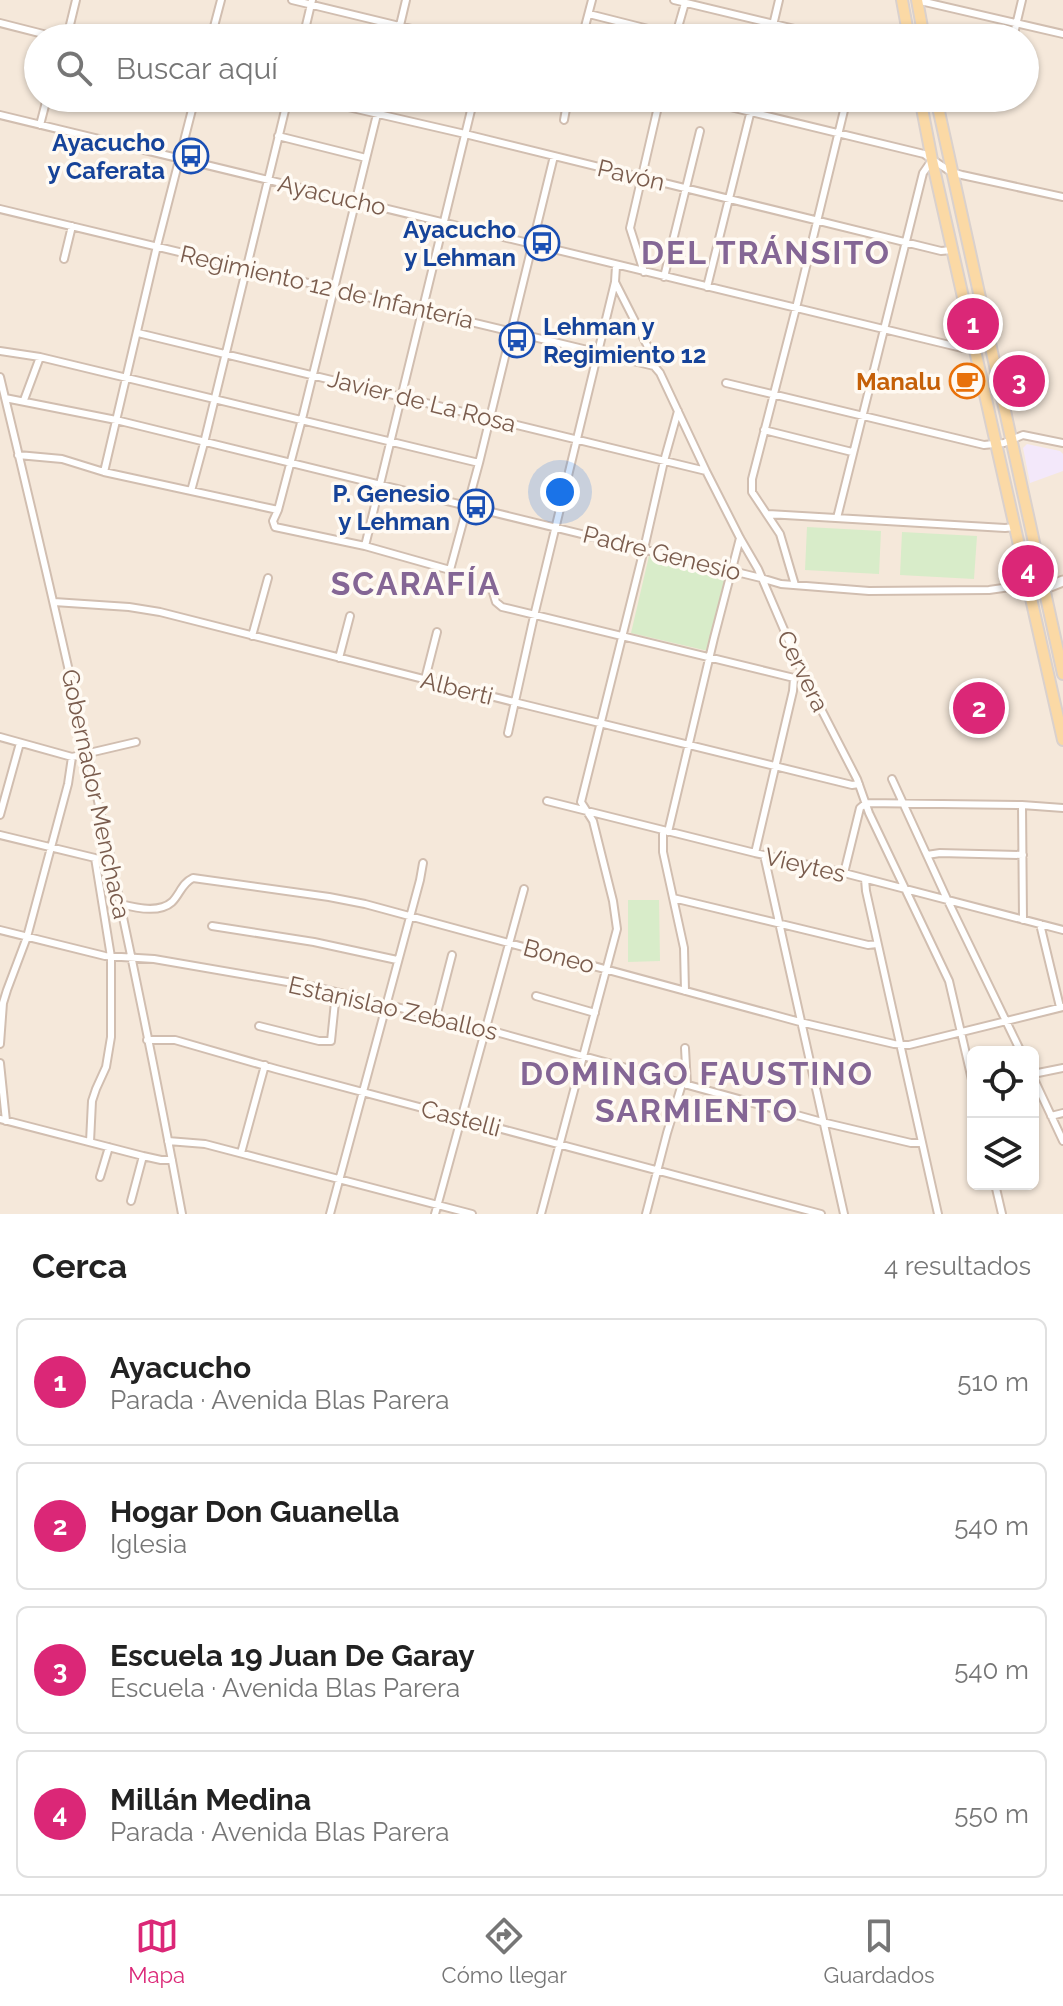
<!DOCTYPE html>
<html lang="es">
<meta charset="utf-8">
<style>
:root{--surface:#fff;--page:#f2f2f2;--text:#222;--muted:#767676;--line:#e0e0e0;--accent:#db2777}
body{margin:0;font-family:Raleway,sans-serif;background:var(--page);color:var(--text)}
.controls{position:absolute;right:24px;bottom:24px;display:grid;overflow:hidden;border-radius:12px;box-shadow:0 2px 6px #0004}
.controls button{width:72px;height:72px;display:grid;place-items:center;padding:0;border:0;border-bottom:2px solid var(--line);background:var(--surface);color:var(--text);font:40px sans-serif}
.you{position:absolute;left:560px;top:492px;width:28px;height:28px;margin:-20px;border:6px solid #fff;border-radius:50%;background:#1a73e8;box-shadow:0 0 0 12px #1a73e833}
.badge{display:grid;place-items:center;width:52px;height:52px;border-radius:50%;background:var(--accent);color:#fff;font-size:26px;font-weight:700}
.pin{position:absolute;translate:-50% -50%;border:4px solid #fff;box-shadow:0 2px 8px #0006}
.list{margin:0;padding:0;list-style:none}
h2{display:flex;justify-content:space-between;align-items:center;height:104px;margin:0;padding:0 32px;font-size:34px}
h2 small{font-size:26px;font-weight:400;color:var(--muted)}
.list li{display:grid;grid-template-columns:52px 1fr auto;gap:24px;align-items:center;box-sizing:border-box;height:128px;margin:0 16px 16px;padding:0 16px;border:2px solid var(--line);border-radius:12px}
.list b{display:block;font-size:30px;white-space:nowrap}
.list p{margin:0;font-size:26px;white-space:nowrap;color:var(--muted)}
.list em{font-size:26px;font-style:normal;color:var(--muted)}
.icon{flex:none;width:44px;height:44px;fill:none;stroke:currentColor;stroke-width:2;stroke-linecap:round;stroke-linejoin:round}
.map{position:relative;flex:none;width:1063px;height:1214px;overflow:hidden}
.search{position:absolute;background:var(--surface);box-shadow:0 2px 6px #0004;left:24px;right:24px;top:24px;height:88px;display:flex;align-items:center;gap:20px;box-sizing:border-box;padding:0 28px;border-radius:44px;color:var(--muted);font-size:30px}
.sheet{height:680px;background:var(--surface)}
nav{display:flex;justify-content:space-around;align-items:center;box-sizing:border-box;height:112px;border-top:2px solid var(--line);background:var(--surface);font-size:22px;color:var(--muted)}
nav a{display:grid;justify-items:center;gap:4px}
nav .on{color:var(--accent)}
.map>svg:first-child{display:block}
</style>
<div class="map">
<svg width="1063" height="1214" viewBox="0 0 1063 1214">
<rect width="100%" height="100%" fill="#fdf6ec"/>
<path fill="#f5e8da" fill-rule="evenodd" d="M0,0H1063V1214H0ZM38,38H1025V98H38ZM973,1052H1033V1184H973Z"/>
<path fill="#f3e8fa" d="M1027,444L1060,451L1063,454V471L1030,483L1023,448Z"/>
<path fill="#d8ecc9" d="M807,527L881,531L879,574L805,570Z
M902,532L977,536L974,579L900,575Z
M649,556L727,574L708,651L631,633Z
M628,900H659L660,961L628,962Z"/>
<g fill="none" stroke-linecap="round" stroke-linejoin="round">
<g stroke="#d1beb0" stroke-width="10">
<path id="street" d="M292,0L449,38
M674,0L832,38
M916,0L1063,34
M589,14L676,36
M0,23L59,38
M213,28L255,38
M65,38L68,33L76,0
M211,38L221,0
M303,38L312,0
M397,38L406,0
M582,38L592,0
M675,38L685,3
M770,38L779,0
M1013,38L1022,0
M309,98L465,134L941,251L952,250
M381,98L302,419L278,510L273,521L275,527L365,546L450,570L479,463L554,156
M693,98L924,154L951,172L962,175L1063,197
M0,115L962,348L991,346
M564,120L568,98
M40,125L47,98
M278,136L366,158
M0,209L654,366
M64,259L72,226
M616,266L615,282L649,349L654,366L660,373L706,471L740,538L758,569L803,674L857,779L869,813L949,981L973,1084
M644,272L630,228L660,98
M664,277L700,131
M707,287L754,98
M138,333L706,471
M0,351L40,357L479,463
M0,377C67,654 130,933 182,1214
M726,383L984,445L1004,443L1023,435L1063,443
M5,398L116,420L761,578L781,584L869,591L989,590L1017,586L1029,589
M24,400L40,357
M764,430L852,452
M18,455L62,459L104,472L278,510
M104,472L157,246L195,98
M191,491L204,443L288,98
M768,514L1005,528L1015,527
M837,518L923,173L932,160
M365,546L474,98
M795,585L780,534L752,492V479L796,308L847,98
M491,586L496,602L502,607L794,678L803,674
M54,602L129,607L160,612L514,702L852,785L859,784
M252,636L268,578
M339,658L350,616
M425,679L437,632
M508,733L534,616L615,282
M0,737L72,757L136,742
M892,779L947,899L1021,1052
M547,801L755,853L844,873L1063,930
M1022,805L1023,920
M0,815L20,743
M663,830V852L684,948L685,991
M668,832L714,638L740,538
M0,835L95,858L111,859
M755,853L793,691L794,678
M764,855L844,1214
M927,855L940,853L1023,855
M844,873L860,808L866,803L1022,805L1063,808
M865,879L866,891L938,1214
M673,898L868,945L877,944
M121,904C135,908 160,913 172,902C180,894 182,883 193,878L329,897L365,904L800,1022L894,1044L909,1045L1063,1007
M1040,924L1060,1007
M212,926L314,942L397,960
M0,930L105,956L154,959L316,987L485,1029L822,1122L911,1143H921
M536,996L595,1013
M436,1017L452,955
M259,1026L319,1041H331L336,992
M147,1040H175L276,1069L821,1214
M0,1044L3,1003L7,990L27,937L68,784L72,757
M685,1048L687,1085
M0,1063L6,1121
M1033,1074L1063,1068
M1033,1077L1063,1141
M1051,1116L1063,1113
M0,1119L143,1156L161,1160H172
M168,1141L205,1144L472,1214
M90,1142L92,1101L96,1089L106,1067L111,1037V957L95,858
M241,1153L265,1065
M100,1177L109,1147
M995,1184L1002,1214
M131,1201L143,1156
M330,1214L420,880L423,863
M435,1214L524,889
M541,1214L617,929L613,901L593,821L581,802L644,549L664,461L678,411
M646,1214L667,1133L682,1084"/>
</g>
<g stroke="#d6c0b0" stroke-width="13">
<path id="secondary" d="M1029,589L1048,587L1063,581"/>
</g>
<g stroke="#dad1cd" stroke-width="14">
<path id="primary" d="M902,0L909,38
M917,0L924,38
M920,98L932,160L1063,740
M936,98L1063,674"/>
</g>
<use href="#street" stroke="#fff" stroke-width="6"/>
<use href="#secondary" stroke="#fff" stroke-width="9"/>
<use href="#primary" stroke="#fbd9a5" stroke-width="10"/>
</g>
<defs>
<g id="bus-ring" transform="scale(1.8)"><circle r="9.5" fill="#fffaf3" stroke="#1a4fb4" stroke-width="1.5"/><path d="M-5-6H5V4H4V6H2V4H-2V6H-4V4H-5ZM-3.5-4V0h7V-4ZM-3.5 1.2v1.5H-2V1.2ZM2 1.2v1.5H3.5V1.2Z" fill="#1a4fb4"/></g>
<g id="cafe-ring" transform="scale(1.8)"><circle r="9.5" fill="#fffaf3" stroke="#e8710a" stroke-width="1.5"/><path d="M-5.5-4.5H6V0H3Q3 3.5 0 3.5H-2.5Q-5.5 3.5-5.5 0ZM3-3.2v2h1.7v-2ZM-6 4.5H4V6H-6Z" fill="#e8710a"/></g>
</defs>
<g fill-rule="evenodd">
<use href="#bus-ring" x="191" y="156"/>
<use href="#bus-ring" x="542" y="243"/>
<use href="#bus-ring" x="517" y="340"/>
<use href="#cafe-ring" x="967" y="381"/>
<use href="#bus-ring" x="476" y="507"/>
</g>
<g text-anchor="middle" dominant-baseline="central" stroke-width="7" stroke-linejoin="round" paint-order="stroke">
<g font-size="24" font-weight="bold" fill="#164399" stroke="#fffaf3" text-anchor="end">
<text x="165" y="142">Ayacucho<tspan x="165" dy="28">y Caferata</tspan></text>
<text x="516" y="229">Ayacucho<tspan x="516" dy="28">y Lehman</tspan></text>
<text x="543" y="326" text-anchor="start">Lehman y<tspan x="543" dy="28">Regimiento 12</tspan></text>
<text x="450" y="493">P. Genesio<tspan x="450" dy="28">y Lehman</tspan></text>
</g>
<g font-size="24" fill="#7a5c4d" stroke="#fffaf3">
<text transform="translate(631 175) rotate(13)">Pavón</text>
<text transform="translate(332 195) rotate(13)">Ayacucho</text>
<text transform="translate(327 287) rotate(13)">Regimiento 12 de Infantería</text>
<text transform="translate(422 401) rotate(14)">Javier de La Rosa</text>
<text transform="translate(662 553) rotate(14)">Padre Genesio</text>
<text transform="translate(803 671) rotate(64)">Cervera</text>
<text transform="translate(457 688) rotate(14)">Alberti</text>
<text transform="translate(96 794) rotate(78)">Gobernador Menchaca</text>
<text transform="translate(805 865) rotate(13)">Vieytes</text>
<text transform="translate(559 956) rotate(15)">Boneo</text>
<text transform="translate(393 1008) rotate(13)">Estanislao Zeballos</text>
<text transform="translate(461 1118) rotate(15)">Castelli</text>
</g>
<g font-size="24" font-weight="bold" fill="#c56008" stroke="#fffaf3" text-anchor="end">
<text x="941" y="381">Manalu</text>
</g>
<g font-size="32" font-weight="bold" letter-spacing="2" fill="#846695" stroke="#fffaf3">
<text x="766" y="252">DEL TRÁNSITO</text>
<text x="416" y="583">SCARAFÍA</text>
<text x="697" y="1073">DOMINGO FAUSTINO<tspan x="697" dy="37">SARMIENTO</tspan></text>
</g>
</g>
</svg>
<div class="controls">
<button><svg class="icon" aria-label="locate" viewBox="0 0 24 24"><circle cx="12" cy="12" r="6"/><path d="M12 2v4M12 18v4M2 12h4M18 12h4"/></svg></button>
<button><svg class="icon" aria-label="layers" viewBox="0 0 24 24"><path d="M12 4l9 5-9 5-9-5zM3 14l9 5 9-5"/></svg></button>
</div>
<div class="you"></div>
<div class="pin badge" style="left:973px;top:324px">1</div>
<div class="pin badge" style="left:979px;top:708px">2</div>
<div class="pin badge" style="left:1019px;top:381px">3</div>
<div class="pin badge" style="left:1028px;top:571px">4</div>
<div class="search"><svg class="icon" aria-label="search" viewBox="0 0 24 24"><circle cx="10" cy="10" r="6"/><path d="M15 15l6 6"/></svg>Buscar aquí</div>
</div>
<section class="sheet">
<h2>Cerca<small>4 resultados</small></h2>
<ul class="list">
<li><span class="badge">1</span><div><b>Ayacucho</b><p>Parada · Avenida Blas Parera</p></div><em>510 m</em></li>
<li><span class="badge">2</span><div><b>Hogar Don Guanella</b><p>Iglesia</p></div><em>540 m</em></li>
<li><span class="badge">3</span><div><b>Escuela 19 Juan De Garay</b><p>Escuela · Avenida Blas Parera</p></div><em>540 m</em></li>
<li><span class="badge">4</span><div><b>Millán Medina</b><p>Parada · Avenida Blas Parera</p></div><em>550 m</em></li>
</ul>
</section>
<nav>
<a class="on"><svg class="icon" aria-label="map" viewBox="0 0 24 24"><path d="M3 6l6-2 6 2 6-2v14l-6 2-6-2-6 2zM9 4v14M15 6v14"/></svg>Mapa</a>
<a><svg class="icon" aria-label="directions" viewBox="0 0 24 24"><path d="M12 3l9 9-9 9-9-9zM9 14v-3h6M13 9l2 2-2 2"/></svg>Cómo llegar</a>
<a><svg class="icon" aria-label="saved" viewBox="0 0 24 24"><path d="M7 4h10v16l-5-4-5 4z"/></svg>Guardados</a>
</nav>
